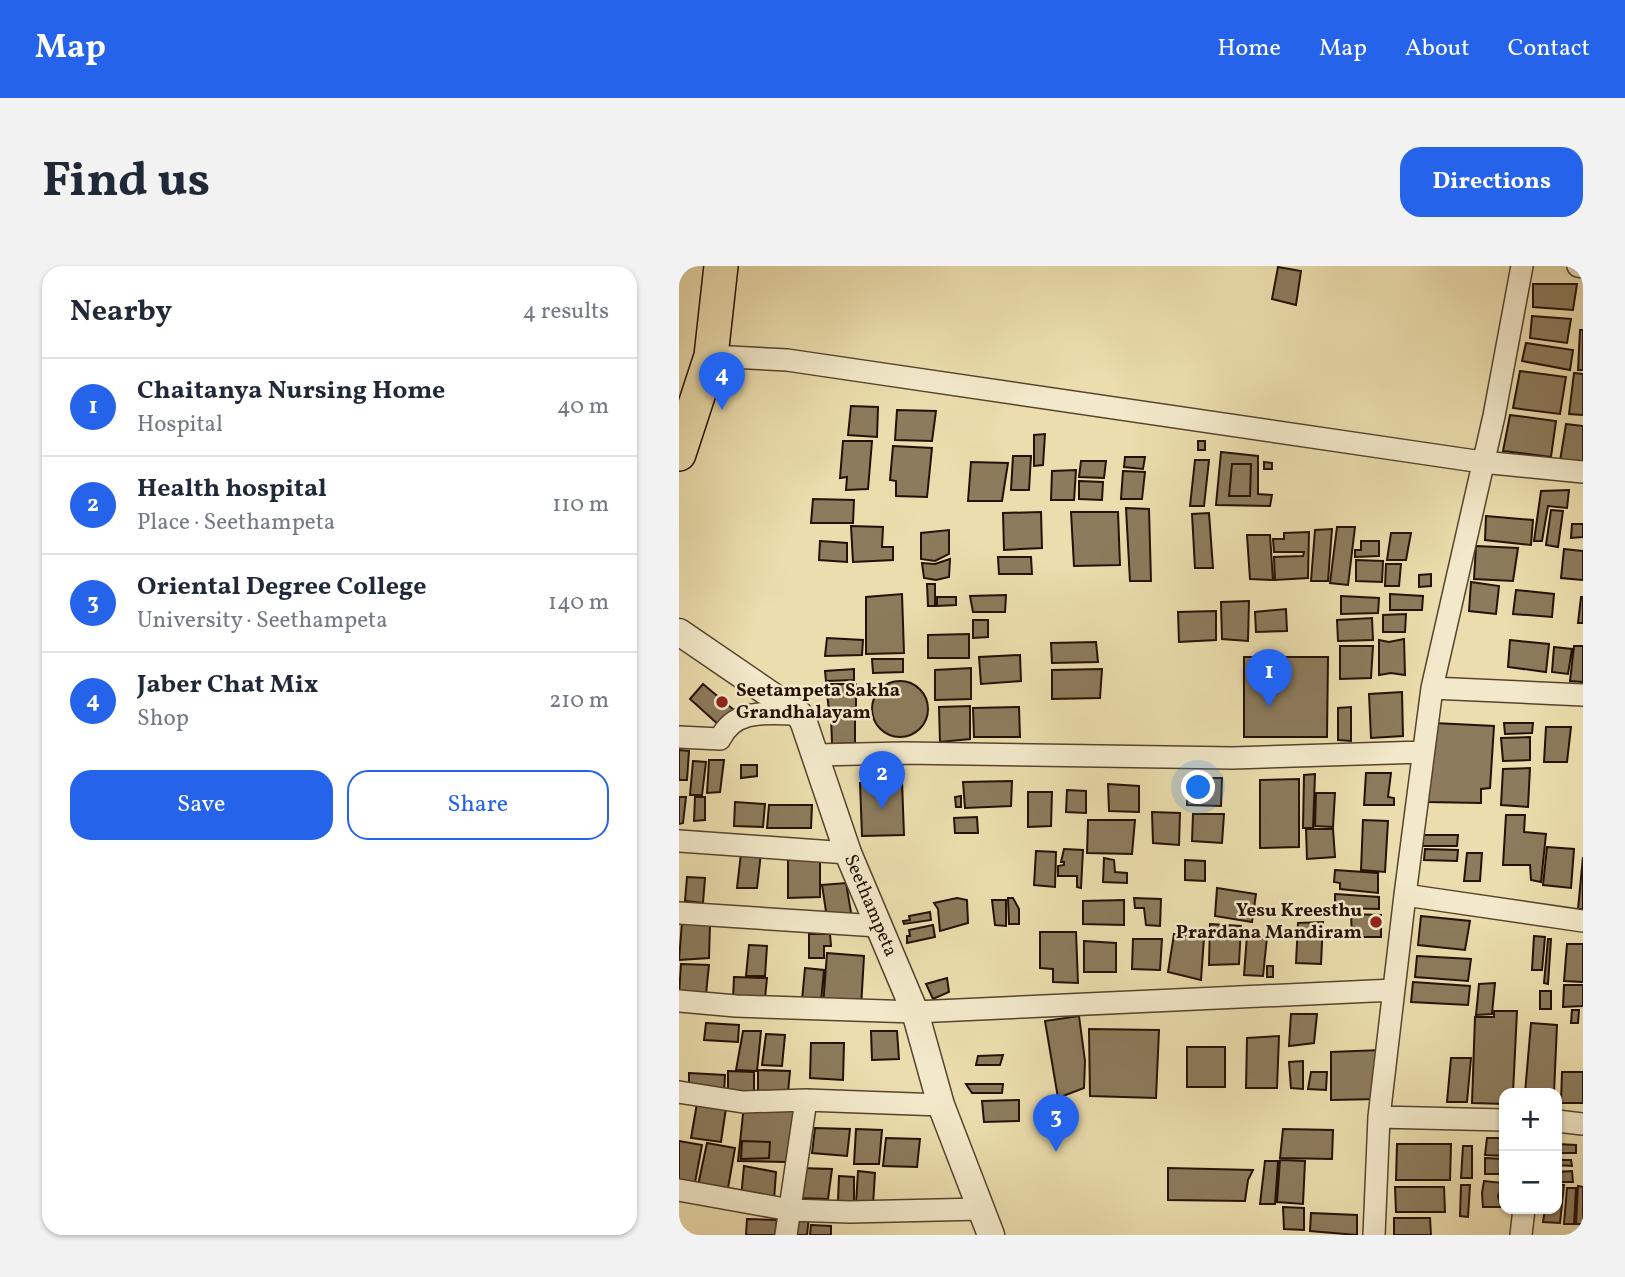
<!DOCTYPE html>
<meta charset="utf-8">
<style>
:root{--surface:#fff;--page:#f2f2f3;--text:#1f2937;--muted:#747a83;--line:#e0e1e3;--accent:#2563eb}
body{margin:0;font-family:Vollkorn,serif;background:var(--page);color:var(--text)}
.controls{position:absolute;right:21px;bottom:21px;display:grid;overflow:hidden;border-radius:14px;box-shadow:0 2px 5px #0004}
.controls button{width:63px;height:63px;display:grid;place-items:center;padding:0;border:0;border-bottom:2px solid var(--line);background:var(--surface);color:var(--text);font:35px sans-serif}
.you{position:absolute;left:520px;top:522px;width:24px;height:24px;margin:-18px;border:5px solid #fff;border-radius:50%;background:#1a73e8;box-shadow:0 0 0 10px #1a73e833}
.badge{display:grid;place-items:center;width:46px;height:46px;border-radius:50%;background:var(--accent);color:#fff;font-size:23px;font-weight:700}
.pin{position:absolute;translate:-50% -58px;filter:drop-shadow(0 2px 4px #0008)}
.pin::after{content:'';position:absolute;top:37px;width:24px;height:21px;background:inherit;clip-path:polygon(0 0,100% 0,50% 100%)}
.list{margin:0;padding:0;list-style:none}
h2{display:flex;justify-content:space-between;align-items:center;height:91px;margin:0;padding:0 28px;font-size:30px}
h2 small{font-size:23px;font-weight:400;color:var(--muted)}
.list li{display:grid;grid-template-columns:46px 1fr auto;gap:21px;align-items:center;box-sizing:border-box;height:98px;padding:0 28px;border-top:2px solid var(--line)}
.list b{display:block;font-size:26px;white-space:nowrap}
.list p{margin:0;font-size:23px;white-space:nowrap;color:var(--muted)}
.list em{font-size:23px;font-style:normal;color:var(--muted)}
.actions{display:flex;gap:14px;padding:21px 28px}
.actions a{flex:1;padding:16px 0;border:2px solid var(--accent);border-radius:21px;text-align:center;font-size:24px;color:var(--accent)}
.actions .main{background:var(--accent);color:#fff}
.map{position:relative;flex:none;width:904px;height:969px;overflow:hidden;border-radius:21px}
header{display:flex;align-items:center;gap:42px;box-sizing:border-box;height:98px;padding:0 35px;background:var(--accent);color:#fff}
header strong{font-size:33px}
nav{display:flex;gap:38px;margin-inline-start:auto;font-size:24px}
.intro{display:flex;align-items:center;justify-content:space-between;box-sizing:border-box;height:168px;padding:0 42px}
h1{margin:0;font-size:49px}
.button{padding:18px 32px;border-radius:21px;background:var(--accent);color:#fff;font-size:24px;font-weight:700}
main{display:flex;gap:42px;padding:0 42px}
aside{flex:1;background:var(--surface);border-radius:21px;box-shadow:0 2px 5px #0004}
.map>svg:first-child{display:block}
</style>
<header>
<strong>Map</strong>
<nav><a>Home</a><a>Map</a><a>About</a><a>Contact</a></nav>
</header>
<div class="intro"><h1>Find us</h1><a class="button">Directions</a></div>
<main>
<aside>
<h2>Nearby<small>4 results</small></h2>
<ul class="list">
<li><span class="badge">1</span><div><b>Chaitanya Nursing Home</b><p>Hospital</p></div><em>40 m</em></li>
<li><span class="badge">2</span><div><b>Health hospital</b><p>Place · Seethampeta</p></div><em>110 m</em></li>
<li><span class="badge">3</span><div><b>Oriental Degree College</b><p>University · Seethampeta</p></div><em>140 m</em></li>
<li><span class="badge">4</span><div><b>Jaber Chat Mix</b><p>Shop</p></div><em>210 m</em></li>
</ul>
<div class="actions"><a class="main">Save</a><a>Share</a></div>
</aside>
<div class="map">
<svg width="904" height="969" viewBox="0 0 904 969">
<rect width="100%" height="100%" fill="#ebddad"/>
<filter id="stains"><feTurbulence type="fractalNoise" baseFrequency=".00286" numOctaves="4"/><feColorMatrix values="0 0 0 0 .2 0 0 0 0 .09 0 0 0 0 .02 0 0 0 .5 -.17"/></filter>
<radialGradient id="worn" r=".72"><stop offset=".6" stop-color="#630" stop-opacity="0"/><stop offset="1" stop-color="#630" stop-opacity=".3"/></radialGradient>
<path fill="#8c7b5c" stroke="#251105" stroke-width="2" d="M599,1L622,5L617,39L593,33Z
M854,18H898L894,44L854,41Z
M853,50L892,53L888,77L851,72Z
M901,64H904V104H899Z
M847,77L894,84L891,104L843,95Z
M841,105L887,111L881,148L834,142Z
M895,107L904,108V149L890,148Z
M172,140L199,141L198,171L169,169Z
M218,144L257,145L253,175L216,174Z
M831,149L877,155L872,191L824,185Z
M887,158L904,160V198L881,195Z
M366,168L364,199L355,200V169Z
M164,175H193L189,223L167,224L168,211L161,212Z
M519,175H526V184H519Z
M214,180L253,182L248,231L217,230V215L211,214Z
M542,186L579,190V228L593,229L591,240L537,239Z
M334,190H352L350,224H332Z
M446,191H466L464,203L445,201Z
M516,194H530L525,240H511Z
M402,195H427L425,212L400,211Z
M292,196L329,197L323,235H289Z
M585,196L593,197V203H585Z
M553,198H572L571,230H550Z
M397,204L395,234H372L373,205Z
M444,205L466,206L463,233H442Z
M400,215L424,216L423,234L400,233Z
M890,224L888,242L869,240L863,275H855L862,225Z
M134,233L175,234L174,257H132Z
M447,242L470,243L472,315H451Z
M872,244L884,245L879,281L867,279Z
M362,246L363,282L325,284L324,247Z
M392,246H439L441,299L395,300Z
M530,247L534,302H516L513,248Z
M807,250L854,254L852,279L806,274Z
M893,258H904V271L892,272Z
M172,260L204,261L203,281H214V294L174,296Z
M658,261H676L669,319L651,317Z
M653,263L649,315H632L636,264Z
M270,264V288L256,295L242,293V267Z
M630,266L629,312L596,314L595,291L624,290L625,286H595L594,273H605V267Z
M712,267H732L727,294H708Z
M568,269H591L594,314L571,313Z
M141,275L168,277V296L140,294Z
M682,275H700V290L676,291V284H682Z
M797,280L839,282L834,315L795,313Z
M885,283L904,285V314L882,312Z
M319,291H352L353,308H320Z
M271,293L270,311L257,314L245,312L243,297L256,298Z
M677,294L704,295L703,316L677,315Z
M707,298H722L720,320H706Z
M752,308V320L740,321V309Z
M792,316L820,320L817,348L790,345Z
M248,318H256V340H249Z
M837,324L875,328L873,351L834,348Z
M223,328L225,387L187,388V331Z
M711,328L744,330L743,344H711Z
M327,329L326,346H294L291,330Z
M662,330L700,332L699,347L662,348Z
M258,331H277V339L258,340Z
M902,331H904V357H899Z
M570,335L569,375L543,373L542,336Z
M607,343L608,365L577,366L576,346Z
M537,345V374L500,376L499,346Z
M727,348L726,366H704V349Z
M693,352L694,374L659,375L658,354Z
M294,354H309V371L294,372Z
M290,368V392H249V369Z
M148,372L184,374L183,389L146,390Z
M725,373L726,409L712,407L700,409V374L710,376Z
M831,374L870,378L867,406L829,401Z
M417,376L419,396L373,397L372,377Z
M661,380H694L692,412L661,413Z
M895,380H904V416L891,415Z
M875,381L893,383L889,408L873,406Z
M341,389L342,415L302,418L300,391Z
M565,391H649L648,471H565Z
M193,393H224V406L194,407Z
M292,402V433L256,434V404Z
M175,403V414L147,415L146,405Z
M423,403L421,432L373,433V404Z
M193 443a28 28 0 1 1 56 0a28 28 0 1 1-56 0Z
M24,418L55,444L41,460L11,433Z
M147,418H177V444L150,445Z
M723,426L724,470L692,472L690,428Z
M291,440V473L261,476L260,441Z
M340,441L341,471H295L294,442Z
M672,441V475L659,474V442Z
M176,448V477L153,478L152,449Z
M755,457L815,460L811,522L802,523V537L748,536Z
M825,457H854L853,467L826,468Z
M867,461H892L888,496H865Z
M851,471V494L824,495L822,472Z
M0,484L10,485L8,514H0Z
M30,494H45L41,526L28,527Z
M14,495L27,496L23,529H11Z
M62,499H78V510L62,512Z
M851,502L849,541L822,539L824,503Z
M687,507H712L709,531L715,532V539H685Z
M636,508L634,562H624L625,509Z
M509,512H543L542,540L508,539Z
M620,513V581L581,582V514Z
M223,515L225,569L183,570L181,517Z
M333,515L332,540L286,542L284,516Z
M429,518L460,520V546L430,545Z
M388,524L407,525V547L387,546Z
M349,526H373L372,560L349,561Z
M637,527H656L654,561L636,560Z
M282,530V541H277L276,531Z
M0,531H7L4,557L0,558Z
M16,531H26V554L15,555Z
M56,536L86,538L84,561L55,560Z
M90,539H133L132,562H88Z
M473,546L501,547L500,579L474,577Z
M514,548H545L543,577L513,575Z
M827,549H846L845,566L867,568L862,616L852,614L851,599H824Z
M298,551L299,567H276L275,552Z
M409,554H456L453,588L408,587Z
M684,554L709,555L706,606L682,604Z
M627,563H654L656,591L628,593Z
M744,569H779L778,580H744Z
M868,581L895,583L892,622L864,619Z
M385,583L404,584L402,622L398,621V610H379V600L385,599V596H382Z
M746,583L779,584L778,595L745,594Z
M357,585L377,586L376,621L355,619Z
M62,587H82L78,622H58Z
M788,587H803L801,615H785Z
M904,591V643H899Z
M425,592L435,594L436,606L448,607V617L424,616Z
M109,594H141V631L109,632Z
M506,594L526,595V615L506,614Z
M656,604L699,607V627L661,623V617L655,616Z
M8,611L26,612L24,637L6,635Z
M167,617L173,652H148L143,619Z
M538,622L577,628L573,656L536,650Z
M656,628L700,631V643L656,642Z
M278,632L288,634L289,657L261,665L259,643L255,637Z
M329,632H334L340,643V658H330Z
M455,632L482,633L481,660L467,659L465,642H456Z
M313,634H327V660L316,659Z
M445,634V659L404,658V635Z
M251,646L252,654L225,658L224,655L231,654L230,650Z
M672,648L702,649V671H673Z
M742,650L791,655L786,684L739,679Z
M3,656L31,658L30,692L0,694Z
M644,656L642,698L617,697L619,657Z
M531,658L562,660L560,698L530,699Z
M254,659L256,671L228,677V670H231L230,664Z
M361,666H397L399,717L374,716V703L361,702Z
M130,668H151L152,680H145V692H130Z
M495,668L525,672L522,714L489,706Z
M568,669L588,671L584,710L565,709Z
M855,670L866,671L863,704H853Z
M454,673H483L481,704L453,703Z
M869,673H872L869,718L865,717Z
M405,675L437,677V706H405Z
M888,678H904V716L885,715Z
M70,679L88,680L86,710H67Z
M148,687L185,690L182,742L144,740Z
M738,690L792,693L789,715L736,711Z
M2,698L30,699L27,728H0Z
M588,700H594V711H588Z
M126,702L145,704L142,735L123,734Z
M55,711L88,712L86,732L54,733Z
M268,712L270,726L254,733L247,718Z
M734,716L791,720L789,739L732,736Z
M816,717L813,748L797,749L800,718Z
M885,719H904V740L884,741Z
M861,725H872V743H861Z
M893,744H900L899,757H892Z
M815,745H838L834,827H825V838L793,837L796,751H815Z
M612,748H638L635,777L610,780Z
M400,750L406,795L405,822L379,832L366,755Z
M27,757L60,759L59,776L25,774Z
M852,757L878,759L875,827H846Z
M410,763L480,764L477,832L411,830Z
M64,765H82L78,805L57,804Z
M192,765H218L220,793L193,794Z
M87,768L106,769L103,800L83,799Z
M600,770L598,822H567L568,772Z
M132,777H165L164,814L131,812Z
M508,781H546V821H508Z
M702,784L699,833L652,834V786Z
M324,789L321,799H297L299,790Z
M772,792H792L788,836H768Z
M624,795V823L612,822L610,796Z
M79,804L111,805L109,826H79Z
M49,805L75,806V831H49Z
M632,806H648L647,824L629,823Z
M883,806H904V837H882Z
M10,807L46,809L45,827L10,826Z
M287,818H324L323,827H293Z
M340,834V855L305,856L303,835Z
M18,837L47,842L42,876L12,872Z
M65,839L117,841L107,896L59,895Z
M136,862L171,863L168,890L133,887Z
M177,863L203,864L200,898H175Z
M604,863L654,864L653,893L601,892Z
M207,872L241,873L238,901L204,900Z
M808,872H825V890L806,889Z
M0,875L23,879L15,922L0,920Z
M63,875L91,876L90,892L62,893Z
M28,877L56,882L48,928L18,924Z
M718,878H772L771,914H717Z
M878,878L897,879V887H878Z
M784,880H793V912H782Z
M806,892L825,893L824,908H806Z
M601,894L626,895L624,938L598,936Z
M878,894H892L893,900L878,899Z
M586,895H599L596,938H581Z
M65,900L97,906L95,934L62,932Z
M121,902L153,903L149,933L119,932Z
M489,902L574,904L569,914L566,935L489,934Z
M179,905L196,907L194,939L177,938Z
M893,905L894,916H878V906Z
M160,910L175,911V935H159Z
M805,915L824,917L819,930L822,941H804L803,927Z
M782,919H791L789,951L781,950Z
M878,919H885L881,957L864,956L866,943H878Z
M899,920L904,921V958H897Z
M716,921H765L766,946H717Z
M888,922H897L895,958H885Z
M604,941L625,942V964L605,963Z
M632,947L678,949V969L631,965Z
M117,951H130L128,969H115Z
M715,952H751L752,969H715Z
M68,953L98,954L96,969H67Z
M132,959L152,960V969H131Z"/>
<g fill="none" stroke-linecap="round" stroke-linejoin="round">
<g stroke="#56442f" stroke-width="24">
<path id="minor" d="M899,0L904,1
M32,90L108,94L803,196L904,206
M753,422L904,429
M0,471L41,473C56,441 90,448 120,448
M137,489L225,487L554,492L744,486
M0,575L169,587
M726,629L904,655
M0,647L199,660
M0,735L57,740L236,746L715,724
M0,826L64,836L127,834L262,839
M700,851L726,629L753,422L815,150L843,0
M878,855L904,858
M0,924L111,944L171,946L302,943
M107,969L127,834
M695,969L700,851L825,854
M842,969L845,943"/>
</g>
<g stroke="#56442f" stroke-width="29">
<g id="tertiary">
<path id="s1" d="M0,366L120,448L125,457L169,587L236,746L262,839L312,969"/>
</g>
</g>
<g stroke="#251105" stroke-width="36">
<path id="primary" d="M0,188L32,90L42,0"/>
</g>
<use href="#minor" stroke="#f2e9ca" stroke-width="21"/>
<use href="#tertiary" stroke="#f2e9ca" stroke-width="26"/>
<use href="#primary" stroke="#ebddad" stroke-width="33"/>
</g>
<g fill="#8f2418" stroke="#f2e9ca" stroke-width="2.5">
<circle cx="43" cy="436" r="7"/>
<circle cx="697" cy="656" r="7"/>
</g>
<g text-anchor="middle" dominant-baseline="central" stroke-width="5" stroke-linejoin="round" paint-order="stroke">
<g font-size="19" font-weight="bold" fill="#251105" stroke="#f2e9ca" text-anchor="start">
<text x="57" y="425">Seetampeta Sakha<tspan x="57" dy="22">Grandhalayam</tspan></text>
<text x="683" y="645" text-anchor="end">Yesu Kreesthu<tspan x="683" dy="22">Prardana Mandiram</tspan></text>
</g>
<g font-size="19" fill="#251105" stroke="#f2e9ca">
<text stroke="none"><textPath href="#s1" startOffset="350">Seethampeta</textPath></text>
</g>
</g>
<rect width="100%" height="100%" filter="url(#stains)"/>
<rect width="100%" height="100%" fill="url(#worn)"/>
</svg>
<div class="controls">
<button>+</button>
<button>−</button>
</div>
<div class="you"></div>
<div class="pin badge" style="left:590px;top:441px">1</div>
<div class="pin badge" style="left:203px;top:543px">2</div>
<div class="pin badge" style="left:377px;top:886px">3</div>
<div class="pin badge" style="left:43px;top:144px">4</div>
</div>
</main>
